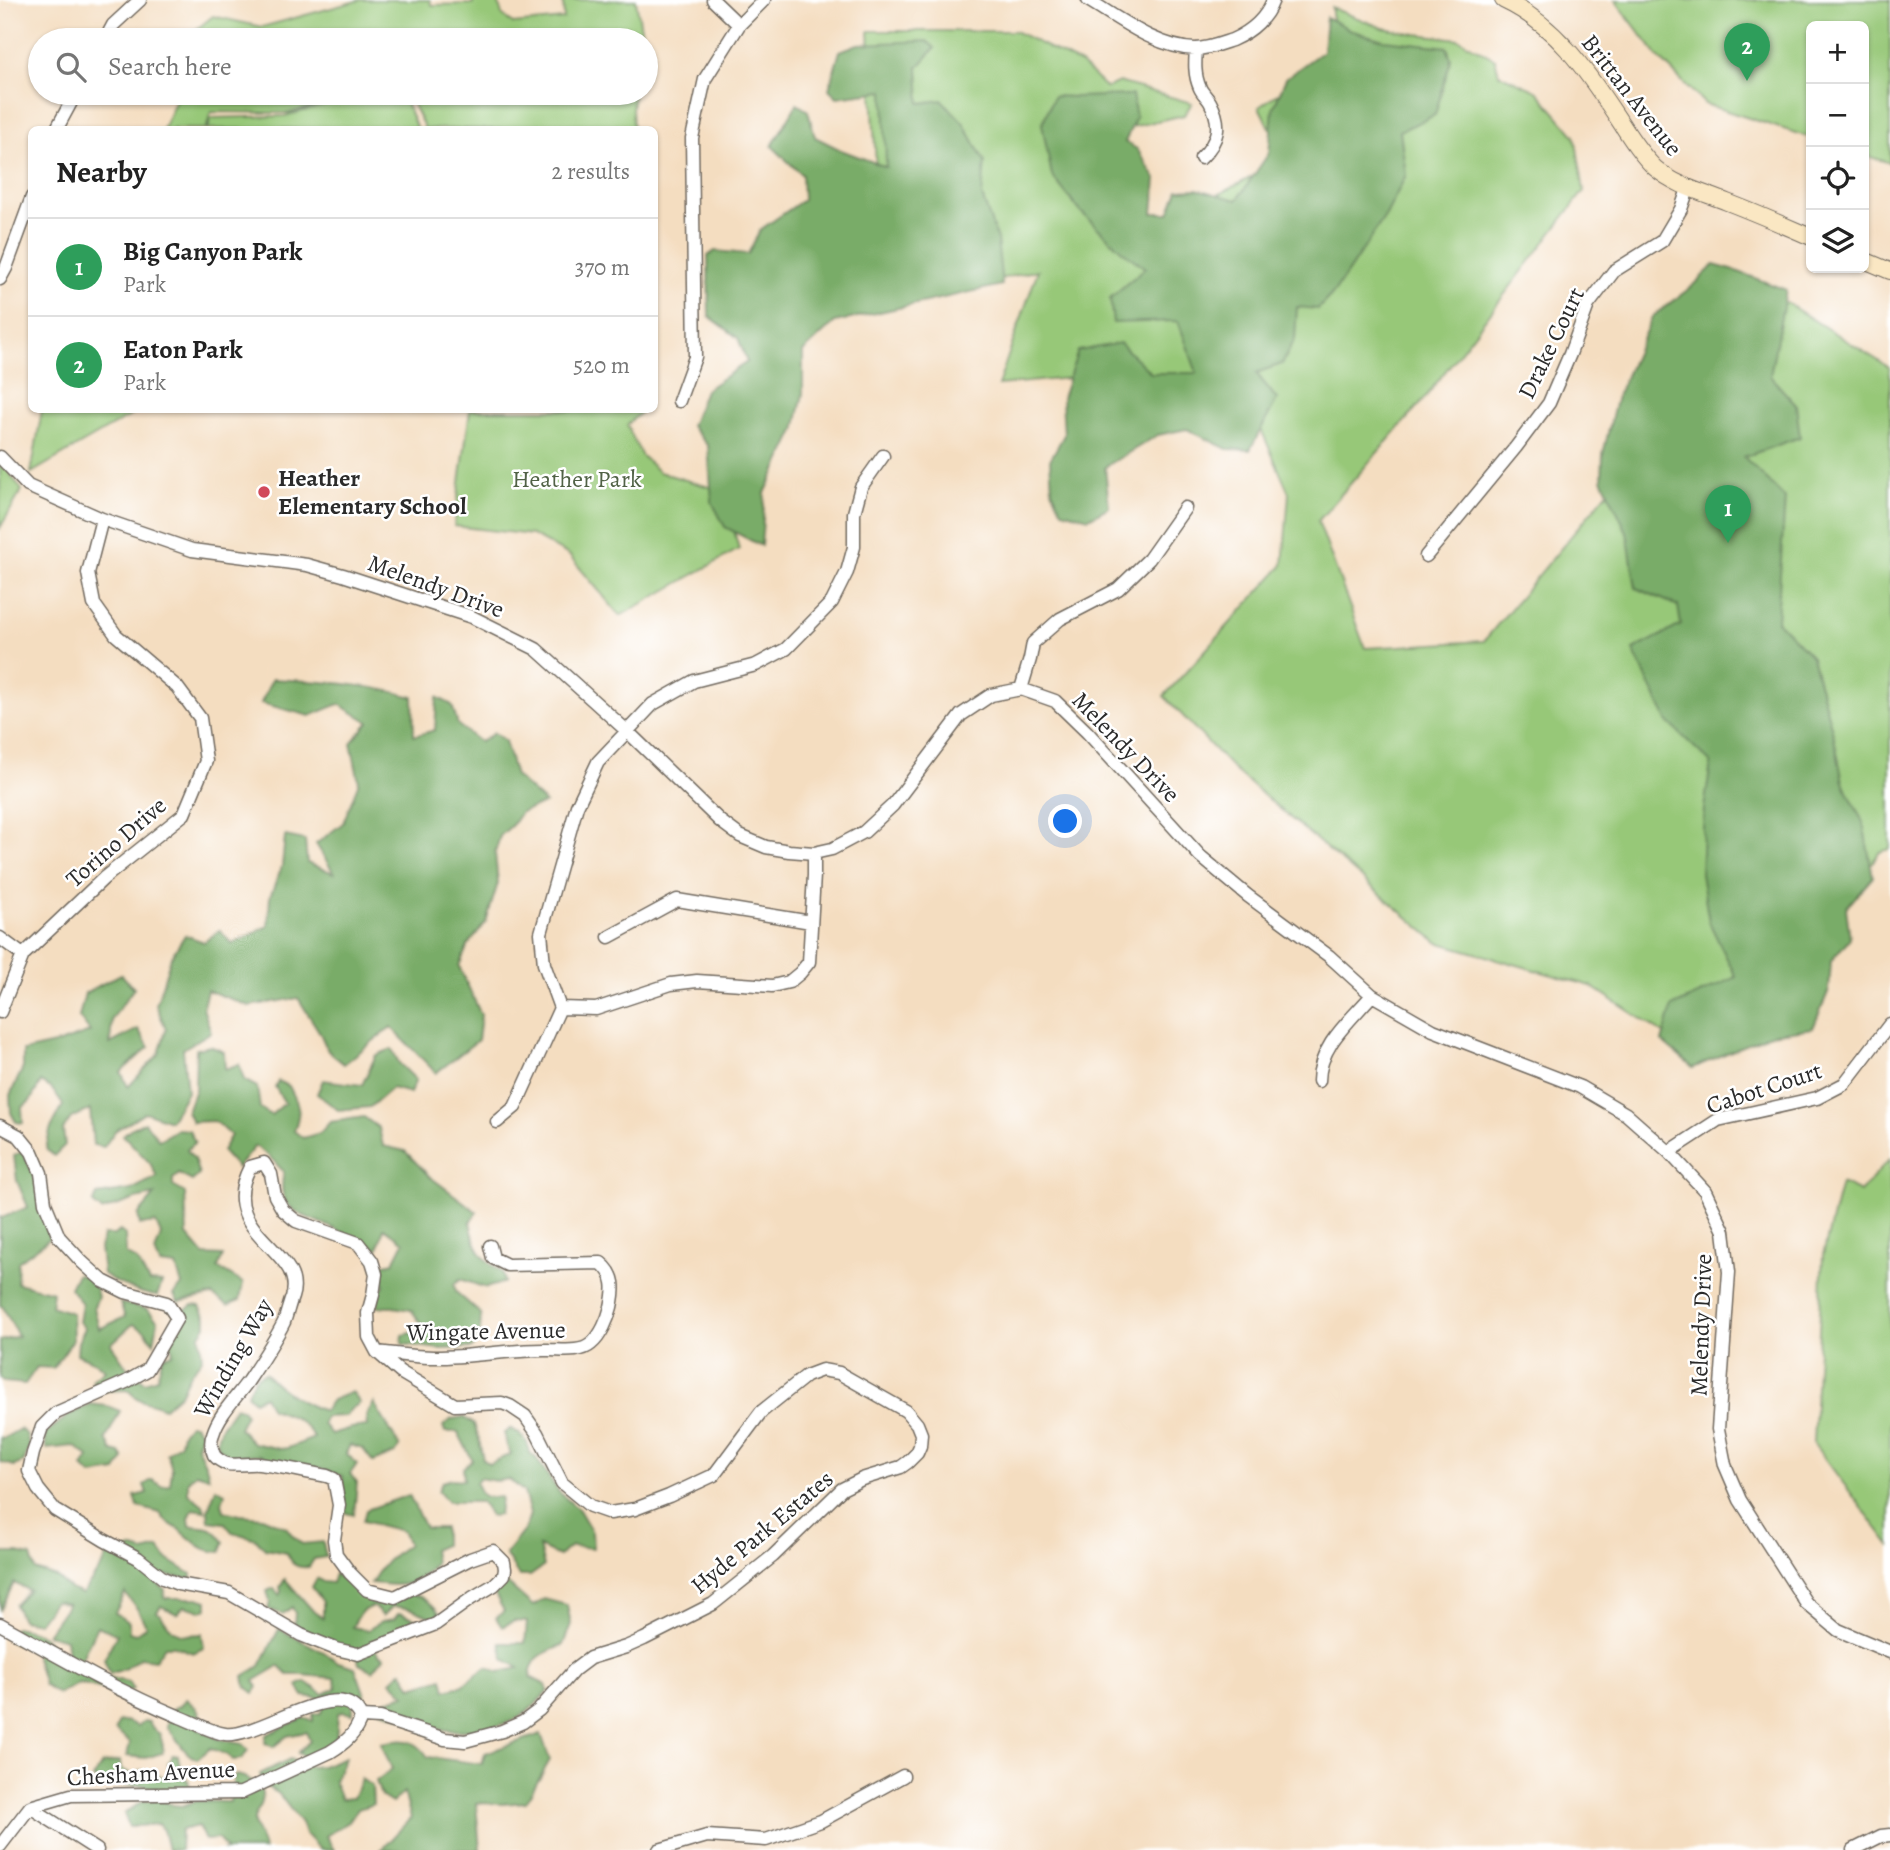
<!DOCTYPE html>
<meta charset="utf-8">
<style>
:root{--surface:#fff;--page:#f2f2f2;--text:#222;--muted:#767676;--line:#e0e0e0;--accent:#7c3aed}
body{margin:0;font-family:Alegreya,serif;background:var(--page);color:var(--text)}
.controls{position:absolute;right:21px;top:21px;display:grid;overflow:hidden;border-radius:10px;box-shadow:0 2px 5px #0004}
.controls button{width:63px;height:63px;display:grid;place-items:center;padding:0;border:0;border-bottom:2px solid var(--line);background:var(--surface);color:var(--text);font:35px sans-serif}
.you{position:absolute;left:1066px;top:822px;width:24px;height:24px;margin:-18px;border:5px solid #fff;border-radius:50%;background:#1a73e8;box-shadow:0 0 0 10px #1a73e833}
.badge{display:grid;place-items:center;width:46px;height:46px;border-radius:50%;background:var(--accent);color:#fff;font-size:23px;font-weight:700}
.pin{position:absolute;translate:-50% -58px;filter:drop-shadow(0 2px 4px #0008)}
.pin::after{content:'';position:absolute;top:37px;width:24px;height:21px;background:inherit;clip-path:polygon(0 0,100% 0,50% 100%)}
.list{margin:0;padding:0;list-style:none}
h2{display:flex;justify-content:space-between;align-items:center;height:91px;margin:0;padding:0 28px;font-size:30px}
h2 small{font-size:23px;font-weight:400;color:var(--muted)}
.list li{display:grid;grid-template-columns:46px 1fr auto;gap:21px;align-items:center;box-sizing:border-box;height:98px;padding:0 28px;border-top:2px solid var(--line)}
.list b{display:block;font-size:26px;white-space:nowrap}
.list p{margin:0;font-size:23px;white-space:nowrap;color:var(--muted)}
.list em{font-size:23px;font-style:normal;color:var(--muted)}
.icon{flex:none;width:38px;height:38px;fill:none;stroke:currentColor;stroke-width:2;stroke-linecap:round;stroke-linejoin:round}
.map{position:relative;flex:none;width:1890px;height:1850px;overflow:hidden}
.search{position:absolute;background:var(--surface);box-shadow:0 2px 5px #0004;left:28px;top:28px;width:630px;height:77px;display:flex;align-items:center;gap:18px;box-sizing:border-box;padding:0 24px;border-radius:38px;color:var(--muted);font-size:26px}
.panel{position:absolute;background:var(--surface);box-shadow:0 2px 5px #0004;left:28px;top:126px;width:630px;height:287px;border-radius:10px}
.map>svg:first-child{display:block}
</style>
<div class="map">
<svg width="1890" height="1850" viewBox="0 0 1890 1850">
<rect width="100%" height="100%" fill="#fff"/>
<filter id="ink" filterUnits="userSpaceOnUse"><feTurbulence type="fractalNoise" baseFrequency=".0143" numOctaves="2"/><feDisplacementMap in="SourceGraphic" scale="14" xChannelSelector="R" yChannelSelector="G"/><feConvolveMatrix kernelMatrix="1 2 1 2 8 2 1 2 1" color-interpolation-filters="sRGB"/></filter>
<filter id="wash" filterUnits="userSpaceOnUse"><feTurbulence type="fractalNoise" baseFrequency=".00686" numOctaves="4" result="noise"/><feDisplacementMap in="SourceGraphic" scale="28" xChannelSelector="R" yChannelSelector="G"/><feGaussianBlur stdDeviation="1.57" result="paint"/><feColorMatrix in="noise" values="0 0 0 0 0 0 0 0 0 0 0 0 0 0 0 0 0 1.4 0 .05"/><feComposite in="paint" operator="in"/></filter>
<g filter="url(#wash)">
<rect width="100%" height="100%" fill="#f4ddc0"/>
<path fill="#97c878" stroke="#617a52" stroke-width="2" d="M360,0H430L431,5L473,4V0H498L502,15L513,24L564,19L563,0H636L643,40H183L213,16L262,27Z
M1615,0H1890V163L1864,155V26H1811V138L1705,104L1659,58Z
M1332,8L1383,28L1416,34L1459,39L1495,59L1499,74L1537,91L1575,136L1584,191L1424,399L1318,521L1365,648L1484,641L1621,476L1753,282L1890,368V849L1880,852L1795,964L1687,1049L1591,986L1437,942L1234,770L1164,696L1283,565L1289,493L1257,420L1121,373L998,385L1038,270L859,312L876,168L869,31H1015L1081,64L1106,88L1119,82L1192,103L1184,115L1105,133L1142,235L1286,159L1259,107L1332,55Z
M179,93H364L289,113L211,112L206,129H163Z
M372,93H402L417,129H208L211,118L285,116Z
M407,93H634L632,108L633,129H425Z
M42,410H140L31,473Z
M470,410H643L627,425L641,455L659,472L723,491L739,549L620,616L569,555L532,535L454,526Z
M0,461L22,490L0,528Z
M1890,1159V1545L1813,1443L1823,1255L1841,1183L1860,1192Z"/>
<path fill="#79ac68" stroke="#526c4a" stroke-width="2" fill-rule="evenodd" d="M1326,17L1353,31L1384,40L1447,47L1451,59L1435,115L1400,131L1406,175L1386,215L1335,291L1318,309L1297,307L1295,339L1282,364L1256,373L1277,399L1250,450L1227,449L1187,429L1158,435L1105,467L1109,507L1089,518L1062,511L1052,490L1050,460L1064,435L1062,398L1078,351L1120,343L1151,373H1197L1178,321L1113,323L1110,298L1145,268L1121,250L1081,212L1052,176L1042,124L1054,96L1076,97L1132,95L1136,117L1125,142L1137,149L1156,179L1153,213H1169L1178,190L1197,189L1237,200L1269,153L1273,109L1286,78L1323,51Z
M927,41L935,48L918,67L920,103L942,100L963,122L985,162L982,196L997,239L1002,285L835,322L803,352V394L795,431L765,493L761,546L725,527L712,502L708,446L691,426L705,390L747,362L738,338L709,316L708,256L715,251L748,254L760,230L803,200L802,175L772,146L797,104L808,111L815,137L841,150L886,167L884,91L837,97L829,89L840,51L858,44Z
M1714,265L1739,272L1786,290L1770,376L1796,405L1800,437L1744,457L1785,498L1777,621L1812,657L1834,737L1843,782L1863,822L1873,877L1846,908L1850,938L1831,961L1829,990L1813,1028L1770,1034L1693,1068L1662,1042L1672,1007L1736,977L1709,922L1701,874L1704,808L1711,763L1668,722L1633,650L1681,625L1678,606L1636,588L1627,532L1602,479L1603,454L1617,396L1652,317L1690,288Z
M272,679C320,682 367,683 413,697L414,736L435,730L437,697L452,705L458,725L480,742L494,733L505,741L515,776L545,803L521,812L512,825L500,836L495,853L498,883L486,922L468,945L459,966L481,1015L478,1040L436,1073L391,1027L344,1064L328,1051L320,1033L298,998L249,1006L207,990L203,1008L211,1032L183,1049L187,1092L170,1121L145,1112L115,1131L104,1147L93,1145L90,1110L71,1118L63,1130L65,1145L54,1156L46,1149L50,1130L63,1105L52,1089L41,1082L30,1101L22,1108L23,1123L16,1122L11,1113L10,1095L23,1068V1051L59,1043L90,1032L79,1017L85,993L121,974L134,988L112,1019L110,1044L138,1029L149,1047L121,1072L128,1087L159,1054L166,1029L156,1005L171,957L185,935L204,942L220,930L232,944L268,926L270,897L282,866L285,836L305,840L307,863L334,873L316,844L343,823L359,782L351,743L369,722L339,704L310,716L261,703Z
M210,1046L224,1052L225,1069L239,1064L244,1080L257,1087L260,1108L271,1115L285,1103L275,1087L278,1081L289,1086C299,1106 302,1109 294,1131L303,1138L320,1133L330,1122L364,1117L379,1128L383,1146L405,1151L429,1176L477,1212L470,1222C475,1248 480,1258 502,1272L505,1282L486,1288L460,1279L454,1284L456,1292L481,1314L480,1332L472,1348L440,1349L402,1344L403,1335L415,1332L424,1327L411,1310L393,1307H377L379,1293L384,1286L380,1265L394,1262L404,1242L384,1228L378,1249C360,1241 343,1233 326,1225C298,1213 275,1209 284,1172L269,1156L255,1146L237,1168L222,1151L231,1135L214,1121L192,1122L187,1111L195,1089L196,1049Z
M392,1049L399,1063L416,1080L410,1093L392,1088L370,1107L338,1110L317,1094L323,1080L362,1085L376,1055Z
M145,1122L159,1140L177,1129L189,1130L195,1142L187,1150L194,1159L199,1175L192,1181L179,1174L173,1179V1186L185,1193L187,1235L204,1255L223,1256L218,1268L243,1283L240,1300L228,1305L212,1295L178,1302L174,1295L182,1285L176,1266L160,1264L155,1252L161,1235L156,1223L140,1225L138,1215L155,1195L136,1199L102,1211L93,1204L97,1195L131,1190L157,1177L150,1163L123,1135L130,1129Z
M23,1151L34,1177L49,1239L18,1262L17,1283L53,1292L51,1306L72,1313L73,1340L53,1368L37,1367L25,1384L4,1382L0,1378V1341L18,1336L3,1307L0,1306V1217L2,1218L28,1207L17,1181L14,1156Z
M120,1231L125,1235L126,1254L137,1261L149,1282L162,1283L157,1296C139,1294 118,1284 103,1274L100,1248L103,1235H114Z
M77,1274L93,1280L98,1297L94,1307L99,1329L125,1317L120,1303L147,1309L158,1321L154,1343L145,1331L133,1324L111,1344L128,1369L145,1382L157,1378L163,1356L173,1353L170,1340L179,1325L184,1310L193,1305L200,1306L206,1317V1326L200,1335L202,1359L190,1374L180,1394L164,1408C148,1401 142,1405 128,1390L97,1391L92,1380L105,1370L95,1362L77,1354L78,1342L85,1328L79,1322L82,1304L70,1288Z
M265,1373C281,1390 301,1403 324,1411L332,1400L352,1392L360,1403L351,1409L346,1416L325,1417L323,1424L331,1434L351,1428L367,1426L366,1415L374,1403L400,1447L395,1453L373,1462L363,1449L350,1445L346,1453L357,1464L350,1474L357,1482L354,1515L346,1513L342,1476L308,1465L295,1466L286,1461L269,1460L260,1455H229L219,1448L217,1439L221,1427L235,1407L242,1409L246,1414L239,1428L253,1443L280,1449L288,1448L314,1438C302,1418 292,1416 271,1409L264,1396L254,1401L247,1394C251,1384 253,1376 265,1373Z
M90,1404L107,1406L120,1411L106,1439L112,1451L120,1453L124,1459L116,1471L91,1475L83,1467L89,1457L74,1446L46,1449L45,1434L69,1415Z
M463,1417L474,1424L479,1439L483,1460L489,1464L511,1454L507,1446L504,1433L511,1429C523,1435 528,1441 530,1453L536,1458L559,1492L579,1510L592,1532L593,1548L571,1546L559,1556L539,1547L544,1566L530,1576H519L505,1554L525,1529L530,1514L524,1492L509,1479L496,1481L479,1478L476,1483C482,1499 486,1498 501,1497L499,1515L490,1516L481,1502H448L438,1491L442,1482L452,1479L464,1480L463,1468L472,1460L458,1432H445L443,1426L452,1419Z
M189,1424H194L201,1433L197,1446L207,1468L209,1477L196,1473L188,1481V1493L203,1505L205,1511L193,1509L189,1518L190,1526C209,1527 213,1526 224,1542L221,1552C199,1551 197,1543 181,1531C171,1523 167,1525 160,1513L138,1507L135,1496L147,1493L144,1485L152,1480L162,1486L170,1485L172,1469L167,1453L180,1443L182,1433Z
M20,1429L27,1435L29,1446L24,1462L14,1466L0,1462V1437L4,1438Z
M216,1488L225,1493L222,1503L224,1511L240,1515L262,1517L286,1527L293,1536L302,1544L323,1542L326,1557L314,1559L309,1567C295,1568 293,1565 287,1553L265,1549L256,1539L232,1532L225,1523L209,1521L208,1510Z
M409,1495L425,1528H444V1545L433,1550L435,1563C414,1589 402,1586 371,1583C380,1567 393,1554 408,1544L402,1531L363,1521L366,1510Z
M131,1548L144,1552L159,1548L167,1559L191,1574V1579L165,1575H147L165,1590L164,1598H198L207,1601V1608L202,1611L184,1606L177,1614L161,1606L157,1612C163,1616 164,1620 168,1625C177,1637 189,1635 202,1634L204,1648L193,1653L174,1646H165L155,1660L140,1658L124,1669L110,1674L104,1659L117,1634L97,1626L81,1660L104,1676L128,1682L133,1689L122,1694L79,1683L58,1694L44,1685L34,1651L8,1640L15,1627C40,1631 48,1635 56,1660L68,1656L66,1639L47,1634L68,1604L55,1601L38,1623L22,1620L15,1605L29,1590L14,1583L0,1611V1550L3,1553H18L31,1556L35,1570L56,1577L70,1589L82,1594L104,1563L108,1554L116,1556ZM125,1593L138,1610L146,1626L135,1634L129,1632V1622L115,1613Z
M335,1574C347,1583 373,1603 388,1602C393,1602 399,1598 404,1596C419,1592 432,1602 440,1614L435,1619L412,1609L393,1606L383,1616L373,1606L362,1611L352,1627L368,1630L382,1621L394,1619L399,1613L420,1620L421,1626L372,1643L378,1654L384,1657L373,1671L359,1664L356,1650L338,1646L294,1626L295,1613L292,1607L283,1614L268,1609L270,1602L267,1591L274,1588L279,1595L281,1592L280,1587L285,1579L314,1612L323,1618V1602L312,1587L317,1578L323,1582L332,1583Z
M507,1583L533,1606L544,1599L567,1605L571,1624L563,1645C544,1654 533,1654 530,1677L546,1685L548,1691C540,1699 530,1711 520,1717C499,1729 463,1733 439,1729C422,1726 400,1716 382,1711L380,1703L405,1695L391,1681L402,1671L412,1687L443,1678L446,1690L461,1686L487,1667L499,1672L519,1668L504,1659L500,1643H525L527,1622L514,1621L502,1627L496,1618L504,1611L493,1591Z
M279,1629L324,1652L338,1662L355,1667L366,1698L360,1701L353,1698V1714L343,1712L338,1713L336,1742L308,1758L298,1753L310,1741L306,1732L287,1736L273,1747L265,1743L266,1735L303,1718L313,1721V1714L321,1713L324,1708L318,1698L303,1696L298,1685L305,1682L324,1694L336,1688L335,1678L302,1675H288L279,1666L254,1681L258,1687L254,1693L246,1687L244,1676L260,1666Z
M186,1699L196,1708L202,1719L199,1729L218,1739L242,1744L248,1750L242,1759L233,1760L227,1755L211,1748L197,1759C183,1754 178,1738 167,1727L169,1717L174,1708L179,1706Z
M126,1721L138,1726L144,1721L149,1722L153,1729L160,1734L163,1746L162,1753L146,1758L127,1756L130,1743L115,1730L119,1722Z
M541,1734L550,1760L526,1802L502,1804L476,1803L480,1850H381L411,1818L404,1792L392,1803L381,1796L376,1781L392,1769L381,1743C402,1739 415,1737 428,1757L482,1764L485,1753Z
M172,1755H178L180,1766L178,1775L188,1780L190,1789H159L142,1785L105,1786L93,1778L102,1764L120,1761L121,1769L133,1775L141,1770L170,1779L168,1763Z
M345,1757L334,1781L341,1799L353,1798L361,1779L372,1786L373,1804L358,1809L349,1821L326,1836L334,1850H320L305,1834L301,1823L278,1793L265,1786L260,1774L290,1759L311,1767L322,1766Z
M237,1775C250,1778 265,1786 262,1802C260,1810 253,1813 254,1823C256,1833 263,1840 264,1850H224L226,1848L218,1839L205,1840L198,1826L181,1830L180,1850H168L163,1830L158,1824L129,1827L124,1814L143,1801L160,1800L173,1805L182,1806L195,1801L230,1802L234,1776Z"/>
</g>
<g filter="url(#ink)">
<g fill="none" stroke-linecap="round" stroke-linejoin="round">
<g stroke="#71695f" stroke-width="15">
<path id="street" d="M713,0L739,25
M1088,0C1120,19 1157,48 1195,49C1208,49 1220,44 1232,40C1250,32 1266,19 1273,0
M105,40L113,25L140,0
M1196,49C1195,62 1194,75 1200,88C1202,93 1207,97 1210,102C1222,124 1219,141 1201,158
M56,130L76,93
M0,279L6,268L32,197
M679,401L695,357L692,138L705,79L739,25L764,0
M0,457L28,486L102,519L192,550L307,565L343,575L472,617L536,649L627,731L720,821L740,836L766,847L789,851L814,853L832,849L864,832L893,805L961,715L991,695L1021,689L1055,701L1087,732L1200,856L1248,896L1329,956L1372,995L1433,1030L1580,1087L1626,1114L1669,1152L1705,1191L1724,1231L1729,1272L1718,1429L1725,1465L1740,1500L1806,1603L1838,1630L1890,1652
M1426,556L1516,447L1549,403L1570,354L1588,305L1614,271L1662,241L1681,209L1688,189
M1021,689L1030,659L1033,643L1060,619L1118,589L1149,559L1185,508
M814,853V875L809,962L800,973L789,982L772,986L697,981L671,984L596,1009L560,1008L544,964L541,933L577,806L598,762L653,704L694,681L756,665L786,649L832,602L847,572L854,547V513L861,487L883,456
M609,937L677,900L811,922
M0,938L23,955
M0,1012L23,955L104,878L184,814L206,761L200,718L177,687L116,635L94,604L88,573L102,519
M1319,1081C1319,1045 1351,1020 1372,995
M497,1122L515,1107L560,1008
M0,1126L19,1136L32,1152L41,1173L45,1203L59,1237L82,1262L103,1281L125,1292L167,1303L177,1318L147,1370L126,1382L56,1413L42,1427L33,1453L29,1471L38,1489L55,1510L104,1540L138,1558L163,1578L178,1584L229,1593L301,1635L336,1649L358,1654L436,1624L472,1598L494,1585L504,1575L505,1569L504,1562L493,1551L470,1559L395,1597L367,1590L350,1573L336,1554L334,1540L339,1505L334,1479L327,1476C304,1472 281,1466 259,1464C248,1463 237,1466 227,1464C222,1462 217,1459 214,1455C211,1448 210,1441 213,1434C219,1414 236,1398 248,1381C260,1363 274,1342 284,1322C287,1314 289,1305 292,1297C308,1250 214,1234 250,1167L264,1163L271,1174L275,1196L283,1210L296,1221L358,1243L372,1261L376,1274L373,1295L368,1313L369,1337L377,1352L400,1372L455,1405L502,1403L510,1406L525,1416L537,1433L562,1483L590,1506L610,1513L635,1509L669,1496L714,1475L761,1412L806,1376L822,1370L839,1373L906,1411L917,1424L921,1434L920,1446L917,1453L908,1462L901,1467L862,1479L842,1489L773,1556L713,1604L644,1639L626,1647L590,1658L574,1670L539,1710L523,1722L502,1731L465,1741L445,1739L380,1718L361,1717
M1669,1152L1718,1120L1817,1098L1844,1084L1890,1024
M377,1352C397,1354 417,1357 436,1357C474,1357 512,1349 549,1350C562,1350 581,1353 591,1344C601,1336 608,1319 611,1307C615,1289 616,1275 601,1263L507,1265L493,1258L490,1246
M0,1624C59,1657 118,1691 180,1717C194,1722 210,1732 225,1734C259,1739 342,1672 361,1717C356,1734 345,1743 330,1752L241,1793L71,1795L30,1807L0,1846
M30,1807L97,1850
M659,1850L707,1836L766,1840L821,1821L903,1776
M1853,1850L1881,1836L1890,1835"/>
</g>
<g stroke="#71695f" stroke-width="18">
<path id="secondary" d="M1503,0C1555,24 1586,70 1617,117C1628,134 1640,154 1655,168C1676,186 1702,192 1727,202C1756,213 1783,225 1811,237
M1864,260L1890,271"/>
</g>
<use href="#street" stroke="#fff" stroke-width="12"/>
<use href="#secondary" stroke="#fae7c3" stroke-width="16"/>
</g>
</g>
<circle fill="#d1495b" stroke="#fff" stroke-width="2.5" cx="264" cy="492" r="7"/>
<g text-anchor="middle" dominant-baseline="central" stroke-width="5" stroke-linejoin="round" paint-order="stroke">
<g font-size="24" fill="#2b2b2b" stroke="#fff">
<text transform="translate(1632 95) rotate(52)">Brittan Avenue</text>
<text transform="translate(1551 343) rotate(-64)">Drake Court</text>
<text transform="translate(436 586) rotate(20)">Melendy Drive</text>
<text transform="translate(1126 747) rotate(46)">Melendy Drive</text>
<text transform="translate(116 842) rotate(-41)">Torino Drive</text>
<text transform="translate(1764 1088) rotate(-18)">Cabot Court</text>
<text transform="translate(1701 1325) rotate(-88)">Melendy Drive</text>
<text transform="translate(486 1331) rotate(-1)">Wingate Avenue</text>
<text transform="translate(233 1358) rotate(-60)">Winding Way</text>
<text transform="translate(762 1532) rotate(-40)">Hyde Park Estates</text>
<text transform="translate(151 1773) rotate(-3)">Chesham Avenue</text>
</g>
<g font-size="24" font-weight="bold" fill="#2b2b2b" stroke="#fff" text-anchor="start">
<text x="278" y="478">Heather<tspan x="278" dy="28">Elementary School</tspan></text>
</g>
<g font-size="24" fill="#516246" stroke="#fff">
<text x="577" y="479">Heather Park</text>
</g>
</g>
</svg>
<div class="controls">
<button>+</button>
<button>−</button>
<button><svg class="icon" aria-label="locate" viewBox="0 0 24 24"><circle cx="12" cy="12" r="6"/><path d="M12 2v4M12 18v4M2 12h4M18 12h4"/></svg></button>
<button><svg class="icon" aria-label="layers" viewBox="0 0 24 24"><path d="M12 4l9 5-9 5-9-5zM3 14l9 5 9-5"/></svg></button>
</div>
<div class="you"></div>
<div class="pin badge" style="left:1728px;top:543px;background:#2e9e5b">1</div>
<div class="pin badge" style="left:1747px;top:81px;background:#2e9e5b">2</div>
<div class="search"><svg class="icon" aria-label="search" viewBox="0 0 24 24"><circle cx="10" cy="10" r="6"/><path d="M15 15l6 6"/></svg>Search here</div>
<section class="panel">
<h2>Nearby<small>2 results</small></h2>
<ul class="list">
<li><span class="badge" style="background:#2e9e5b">1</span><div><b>Big Canyon Park</b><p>Park</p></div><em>370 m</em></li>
<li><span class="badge" style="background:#2e9e5b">2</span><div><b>Eaton Park</b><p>Park</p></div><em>520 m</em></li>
</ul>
</section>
</div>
